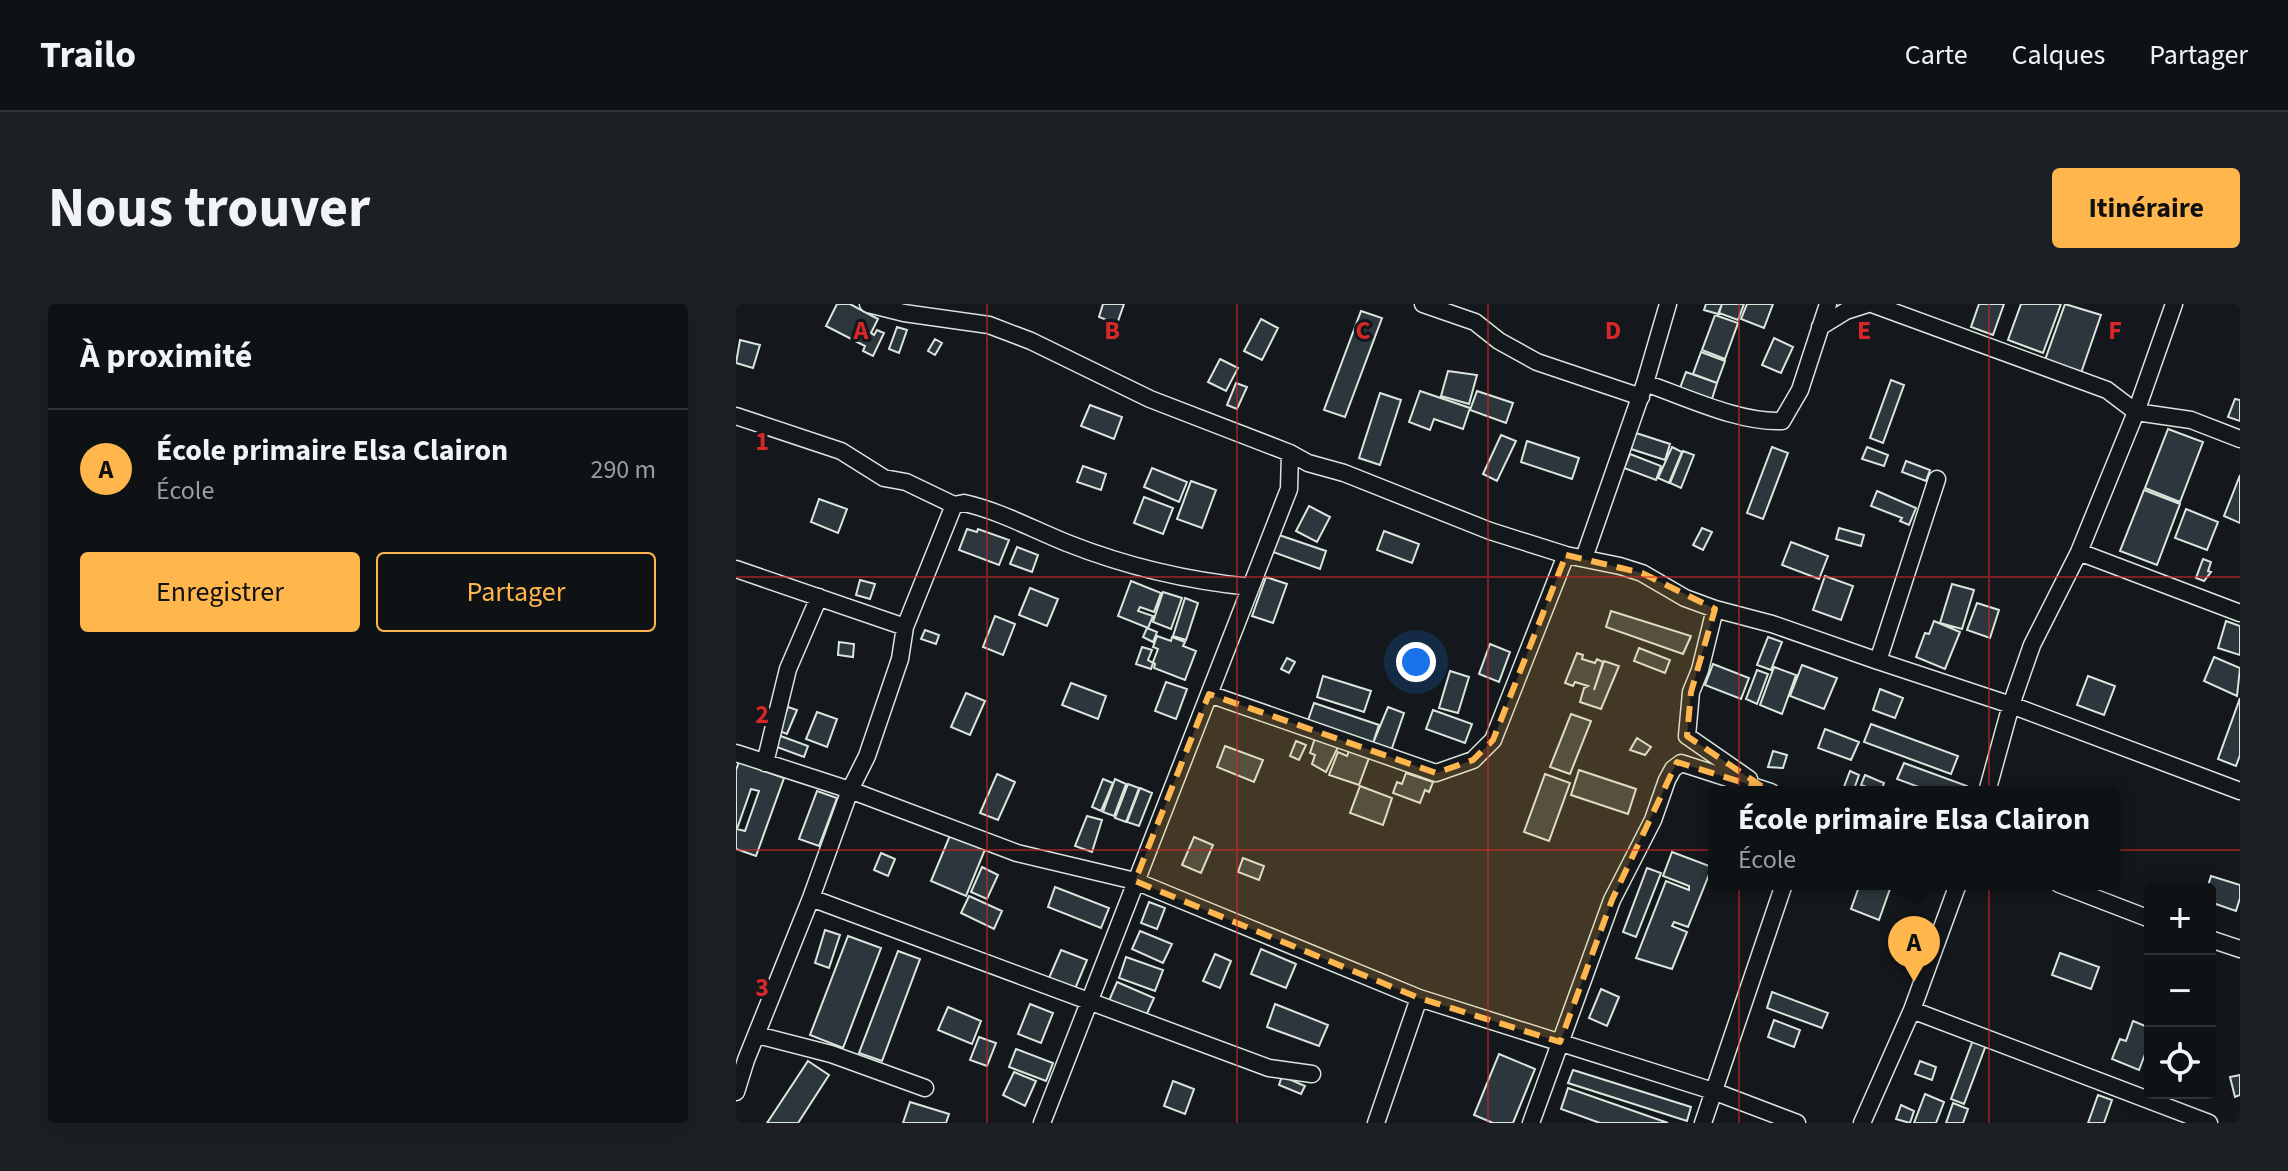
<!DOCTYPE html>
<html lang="fr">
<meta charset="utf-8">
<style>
:root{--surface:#0f1215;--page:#1d2022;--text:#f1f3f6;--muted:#9b9ea0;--line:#2f3234;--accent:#ffb74d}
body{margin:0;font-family:"Source Sans 3",sans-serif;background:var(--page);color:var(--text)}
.controls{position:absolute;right:24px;bottom:24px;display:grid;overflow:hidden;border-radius:8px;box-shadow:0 8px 32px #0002}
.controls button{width:72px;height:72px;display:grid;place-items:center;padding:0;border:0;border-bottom:2px solid var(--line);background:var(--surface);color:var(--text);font:40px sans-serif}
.you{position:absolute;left:680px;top:358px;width:28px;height:28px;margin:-20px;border:6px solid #fff;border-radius:50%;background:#1a73e8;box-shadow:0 0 0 12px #1a73e833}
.badge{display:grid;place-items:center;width:52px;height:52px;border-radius:50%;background:var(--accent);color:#111;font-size:26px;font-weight:700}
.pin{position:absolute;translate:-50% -66px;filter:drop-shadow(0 2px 4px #0008)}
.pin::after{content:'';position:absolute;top:42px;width:28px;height:24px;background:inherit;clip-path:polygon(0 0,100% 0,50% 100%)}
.popup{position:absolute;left:972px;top:482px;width:412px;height:104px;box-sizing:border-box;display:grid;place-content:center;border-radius:8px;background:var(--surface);filter:drop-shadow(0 2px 6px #0005);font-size:26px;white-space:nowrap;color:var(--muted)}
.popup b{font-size:30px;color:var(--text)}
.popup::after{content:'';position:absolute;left:50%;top:100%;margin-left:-16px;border:16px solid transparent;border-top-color:var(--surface)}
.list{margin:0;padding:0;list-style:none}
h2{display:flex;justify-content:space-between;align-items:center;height:104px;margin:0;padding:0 32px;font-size:34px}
h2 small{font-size:26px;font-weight:400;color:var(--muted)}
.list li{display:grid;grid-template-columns:52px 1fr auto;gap:24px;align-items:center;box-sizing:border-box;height:120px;padding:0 32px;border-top:2px solid var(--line)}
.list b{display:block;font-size:30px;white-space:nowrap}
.list p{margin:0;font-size:26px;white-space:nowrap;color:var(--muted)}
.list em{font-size:26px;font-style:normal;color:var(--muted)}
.actions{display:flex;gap:16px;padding:24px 32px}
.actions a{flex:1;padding:18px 0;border:2px solid var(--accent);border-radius:8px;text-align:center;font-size:28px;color:var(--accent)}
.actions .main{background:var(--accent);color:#111}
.icon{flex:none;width:44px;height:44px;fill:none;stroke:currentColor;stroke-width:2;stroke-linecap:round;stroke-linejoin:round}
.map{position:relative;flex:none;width:1504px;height:819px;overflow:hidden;border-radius:8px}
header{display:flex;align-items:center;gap:48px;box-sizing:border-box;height:112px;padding:0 40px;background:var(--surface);border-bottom:2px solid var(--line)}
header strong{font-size:38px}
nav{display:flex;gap:44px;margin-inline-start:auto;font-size:28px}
.intro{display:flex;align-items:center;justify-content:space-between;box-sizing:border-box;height:192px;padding:0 48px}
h1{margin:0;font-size:56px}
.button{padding:20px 36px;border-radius:8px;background:var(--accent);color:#111;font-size:28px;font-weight:700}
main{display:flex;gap:48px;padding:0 48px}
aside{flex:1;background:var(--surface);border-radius:8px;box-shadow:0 8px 32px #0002}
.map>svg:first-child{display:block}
</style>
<header>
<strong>Trailo</strong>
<nav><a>Carte</a><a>Calques</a><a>Partager</a></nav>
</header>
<div class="intro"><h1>Nous trouver</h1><a class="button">Itinéraire</a></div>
<main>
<aside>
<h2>À proximité<small></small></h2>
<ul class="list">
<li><span class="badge">A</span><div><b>École primaire Elsa Clairon</b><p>École</p></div><em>290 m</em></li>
</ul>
<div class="actions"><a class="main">Enregistrer</a><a>Partager</a></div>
</aside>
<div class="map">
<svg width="1504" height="819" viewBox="0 0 1504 819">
<rect width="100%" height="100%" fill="#14181c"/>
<path fill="#2c363c" stroke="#d8e6dc" stroke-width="2" fill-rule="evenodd" d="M101,0H114L142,15L135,29L138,31L141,26L148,29L137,52L127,47L129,42L90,22Z
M367,0H388L381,20L363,13Z
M970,0H986L982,10L968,6Z
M986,0H1008L1002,16L983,9Z
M1011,0H1037L1028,24L1005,15Z
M1243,0H1268L1257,31L1235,23Z
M1285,0H1325L1307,49L1272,36Z
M1329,0L1365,11L1345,69L1309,56Z
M625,7L646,14L609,113L588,106Z
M979,11L1002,19L989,55L966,46Z
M525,15L542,24L526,56L508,47Z
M161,23L171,26L163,49L153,45Z
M1038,34L1057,43L1045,69L1026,61Z
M199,35L206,39L199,51L192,47Z
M4,36L24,41L17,64L0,59Z
M965,48L989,57L981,79L957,70Z
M484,55L502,64L490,87L472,78Z
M712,67L741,71L733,100L705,92Z
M950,68L981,79L976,95L944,84Z
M1155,76L1168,81L1147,139L1134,134Z
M500,79L511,83L501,105L491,101Z
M684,87L734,104L727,125L698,115L694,126L673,118Z
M741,87L777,99L770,119L734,106Z
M644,89L665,96L644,161L623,154Z
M1499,95L1504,96V117L1492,113Z
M354,101L386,113L378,135L345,122Z
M1432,125L1467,138L1444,198L1409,184Z
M900,129L934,140L929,156L895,145Z
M765,131L780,137L761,177L747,170Z
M791,137L843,154L836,175L785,158Z
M936,143L946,148L933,179L922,174Z
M1036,143L1052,149L1027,215L1011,209Z
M1131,143L1152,151L1148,162L1126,155Z
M947,147L958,151L945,184L934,179Z
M894,150L925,162L920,176L888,164Z
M1170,157L1194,166L1190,177L1166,168Z
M347,162L370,170L365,186L341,178Z
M416,164L451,178L443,198L408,183Z
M1504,171V219L1488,212Z
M455,177L480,186L466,224L441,215Z
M1408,186L1444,200L1421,261L1384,247Z
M1141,187L1180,204L1173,221L1164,217L1166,214L1135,202Z
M408,193L437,204L427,230L398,219Z
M83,195L111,205L102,229L75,218Z
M573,202L594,213L581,238L560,227Z
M1450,205L1482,218L1471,246L1439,234Z
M966,224L976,228L967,246L957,241Z
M1103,224L1128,231L1125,242L1100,235Z
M231,225L241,228L242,225L273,236L263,261L223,246Z
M648,227L683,240L676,259L641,246Z
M543,231L590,247L584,265L537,248Z
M1055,238L1092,252L1083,275L1046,261Z
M281,243L302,251L296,268L274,260Z
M1467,255L1475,258L1472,267L1475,268L1468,277L1460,274Z
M1089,272L1117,282L1105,316L1077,306Z
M530,273L551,280L537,319L516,312Z
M124,276L139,280L134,295L120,291Z
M395,277L425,289L418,308L404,303L402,307L417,312L412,324L382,312Z
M1216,280L1238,286L1226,325L1204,319Z
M294,284L322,295L311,322L283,311Z
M427,288L446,294L435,325L417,318Z
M449,294L462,299L450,336L437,332Z
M1241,299L1263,306L1254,334L1231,326Z
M875,307L955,332L947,350L870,323Z
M259,312L279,320L267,351L247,343Z
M1198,317L1224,328L1209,365L1180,353L1189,329L1193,330Z
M1490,317L1504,322V351L1482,344Z
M411,324L421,328L417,338L407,333Z
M189,326L203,331L200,340L185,335Z
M421,332L435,337L436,333L449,338L447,342L460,347L449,376L418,364L419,360L417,358L422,345L417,343Z
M1032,333L1046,338L1035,366L1021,361Z
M103,338L118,340L117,353L102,351Z
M754,340L774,348L763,378L743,370Z
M406,343L416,346L412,356L417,359L415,365L400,360Z
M903,344L934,356L929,369L898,357Z
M841,349L847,351L846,355L859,359L861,355L867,358L858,386L868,357L883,362L865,405L844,398L848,384L852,382L839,378L837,382L829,379Z
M1478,353L1504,364L1501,392L1468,377Z
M551,354L559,358L553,369L545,365Z
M977,360L1013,374L1005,395L969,381Z
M1066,361L1101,374L1088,405L1054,392Z
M1038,363L1060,371L1046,410L1024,401Z
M1021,366L1032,370L1021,400L1010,395Z
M714,367L733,373L722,409L703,404Z
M587,372L635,387L628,408L581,393Z
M1352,372L1379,382L1368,411L1341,401Z
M430,378L451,385L440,415L419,407Z
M335,379L370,392L362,415L326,401Z
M1144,385L1167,394L1159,414L1137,406Z
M230,389L249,397L234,431L215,423Z
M1504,394V451L1500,462L1482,455Z
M578,399L643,421L637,439L570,422Z
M52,403L61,406L51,430L43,427Z
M652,403L668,409L655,447L637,439Z
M697,406L736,420L729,439L690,425Z
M81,408L101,415L91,443L70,435Z
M835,410L855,417L834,470L814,463Z
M1135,420L1222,452L1215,470L1128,438Z
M1089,425L1123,438L1115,456L1082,444Z
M42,431L72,442L68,453L38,442Z
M579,434L603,441L590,468L576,460L579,451L574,449Z
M901,434L915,443L909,451L894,446Z
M560,437L570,441L563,456L554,452Z
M489,442L527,456L518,478L481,463Z
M613,447L633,454L623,481L593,471L602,448L611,452Z
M1037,447L1051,451L1047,464L1032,463Z
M3,458L48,474L20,552L0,545V466ZM15,485L23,487L9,527L1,525Z
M1168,459L1231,482L1229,488H1196L1161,475Z
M843,466L900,485L892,510L835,491Z
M1114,467L1123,471L1117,488H1106Z
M670,469L697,478L693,488L689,486L684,499L657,489L661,478L666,480Z
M261,470L279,478L262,516L244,509Z
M809,470L834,479L813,537L788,528Z
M1129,471L1148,479L1145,488L1125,481Z
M367,475L377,479L365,507L356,503Z
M379,475L390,480L378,512L367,508Z
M392,480L403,484L390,518L379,514Z
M624,482L656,494L647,521L614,509Z
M404,484L416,489L403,522L391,518Z
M81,487L101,494L83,542L63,535Z
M351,512L366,516L356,548L339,542Z
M215,529L250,543L230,592L195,577Z
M458,533L477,541L465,569L446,561Z
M936,548L976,563L952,623L938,618L936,622L951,628L936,665L900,654L930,577L953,586V582L927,572Z
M145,549L159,555L152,572L138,566Z
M507,554L528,562L523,576L502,568Z
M246,563L262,571L251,595L235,588Z
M911,564L925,569L900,633L887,628Z
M1475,572L1504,581V594L1500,607L1474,598V585H1471Z
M1124,580L1155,582L1143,616L1115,605Z
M319,583L373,604L365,624L312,603Z
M233,592L266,607L258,625L225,609Z
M413,598L429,604L421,625L405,619Z
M89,626L104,631L93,664L79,659Z
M404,627L436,640L427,659L396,645Z
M112,632L145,644L107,744L74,731Z
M525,645L560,660L550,684L515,670Z
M325,646L351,656L339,685L313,674Z
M162,647L184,655L146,757L123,749Z
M1324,649L1363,663L1355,685L1316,671Z
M479,650L495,657L484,684L467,677Z
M390,653L427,666L419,687L383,674Z
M381,678L418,694L409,714L372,699Z
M865,685L883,693L871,722L853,714Z
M1036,688L1092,709L1086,724L1031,704Z
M294,700L317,709L305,739L282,730Z
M539,700L592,721L583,742L531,723Z
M212,703L245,717L236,740L202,726Z
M1038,716L1064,726L1058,743L1032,733Z
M1397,717L1414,724V737L1403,766L1376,755L1384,735L1390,737Z
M243,733L260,739L251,762L234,756Z
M1237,736L1250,741L1228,800L1215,795Z
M280,745L317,759L310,777L273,763Z
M763,750L799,765L777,819H757L738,811Z
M72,757L93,771L62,819H31Z
M1184,757L1200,763L1196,776L1179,770Z
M837,766L955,803L951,817L832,779Z
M278,768L300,777L289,802L267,791Z
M1504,771V791L1499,793L1494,773Z
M546,772L569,782L565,790L543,781Z
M437,777L458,785L449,810L428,802Z
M832,784L932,819H864L825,805Z
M1189,790L1208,798L1200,819H1178Z
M1362,791L1376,796L1368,819H1352Z
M174,798L213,810L210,819H167Z
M1217,799L1232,805L1227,819H1210Z
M1165,801L1178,807L1174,819L1160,815Z"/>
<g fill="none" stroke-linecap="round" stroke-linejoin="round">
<g stroke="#d8e6dc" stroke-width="19">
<path id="minor" d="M132,0L168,9L253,21L295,37L414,95L554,149L572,159L608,169L754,227L830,251L884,262L906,269L949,294L979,305L1036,320L1142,357
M687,0L739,18L763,37L801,58L905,93
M1136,0L1371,86L1400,108L1455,116L1504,135
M1084,23L1110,7L1132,0
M909,79C950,93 1003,119 1046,117L1064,86L1092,0
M0,112L105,147L148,174L170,178L218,201
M1201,175L1142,357L1275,401L1504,487
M1343,248L1504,309
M848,254L909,79L932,0
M0,265L169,323L218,201L228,199C264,207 296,225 331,239C389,262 453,277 515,283
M979,305L964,366L955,388L951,432L1013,475
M473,390L700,469L737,456L757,436L830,251
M0,449L114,486L281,549L399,577L683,694L977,787L1061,819
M29,459L52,365L83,293
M1251,488L1275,401L1296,341L1343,248L1400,108L1438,0
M1323,580L1414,615
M75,594L533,764L576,770
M1474,635L1504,645
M1176,706L1473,819
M21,731L95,750L189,784
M0,788L10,756L75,594L114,486L131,452L164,355L169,323
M306,819L553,185L554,149
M640,819L683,694
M795,819L876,596L917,516L931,476L937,465L945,459L1035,488
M967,819L1048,580
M1126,819L1176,706L1222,580"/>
</g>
<use href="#minor" stroke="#14181c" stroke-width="16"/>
</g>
<path fill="#ffb74d" fill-opacity="0.2" stroke="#ffb74d" stroke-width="6" stroke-dasharray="16 10" stroke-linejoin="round" d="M830,251L906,269L979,305L955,388L951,432L1031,486L941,458L876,596L824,738L683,694L399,577L473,390L700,469L737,456L757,436Z"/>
<path fill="none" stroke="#d62828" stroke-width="2" stroke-opacity="0.55" d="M251,0V819M501,0V819M752,0V819M1003,0V819M1253,0V819M0,273H1504M0,546H1504"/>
<g font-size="26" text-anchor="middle" font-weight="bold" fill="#d62828" stroke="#14181c" stroke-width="6" stroke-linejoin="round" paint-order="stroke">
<text x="125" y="35">A</text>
<text x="376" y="35">B</text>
<text x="627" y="35">C</text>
<text x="877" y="35">D</text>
<text x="1128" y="35">E</text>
<text x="1379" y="35">F</text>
<text x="26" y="146">1</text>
<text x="26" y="419">2</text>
<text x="26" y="692">3</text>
</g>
</svg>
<div class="controls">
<button>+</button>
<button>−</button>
<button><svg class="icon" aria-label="locate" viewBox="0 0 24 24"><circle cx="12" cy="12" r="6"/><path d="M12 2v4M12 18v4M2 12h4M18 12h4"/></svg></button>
</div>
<div class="you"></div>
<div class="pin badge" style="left:1178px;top:678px">A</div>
<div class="popup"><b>École primaire Elsa Clairon</b>École</div>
</div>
</main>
